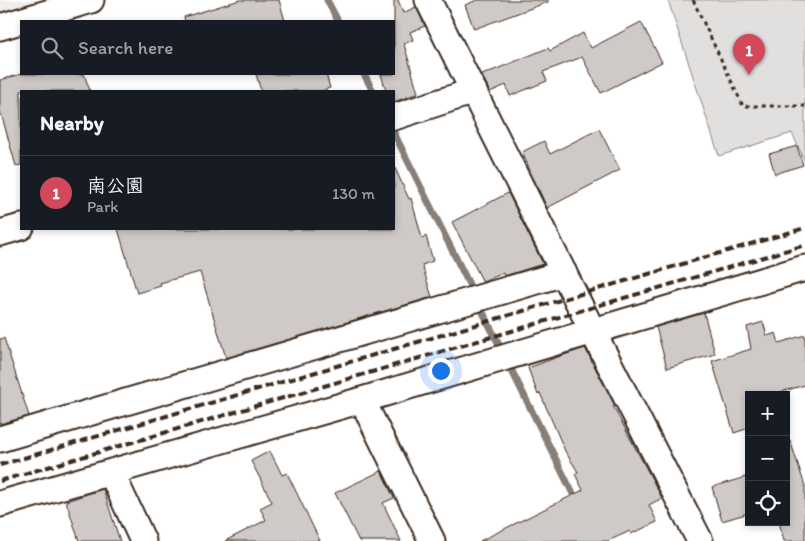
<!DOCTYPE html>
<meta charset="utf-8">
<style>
:root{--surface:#171b24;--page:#242831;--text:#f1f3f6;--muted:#9ea1a6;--line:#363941;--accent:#d1495b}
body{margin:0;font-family:Itim,"Klee One",sans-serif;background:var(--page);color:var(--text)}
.controls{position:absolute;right:15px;bottom:15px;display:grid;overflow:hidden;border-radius:0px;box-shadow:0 2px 8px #0003}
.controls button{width:45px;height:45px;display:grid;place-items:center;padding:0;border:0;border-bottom:1px solid var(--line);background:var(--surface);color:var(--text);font:25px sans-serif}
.you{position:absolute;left:440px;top:370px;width:18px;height:18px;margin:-12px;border:4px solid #fff;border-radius:50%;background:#1a73e8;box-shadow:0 0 0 8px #1a73e833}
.badge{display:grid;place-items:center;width:32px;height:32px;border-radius:50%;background:var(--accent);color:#fff;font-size:16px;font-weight:700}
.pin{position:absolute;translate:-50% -41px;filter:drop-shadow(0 1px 2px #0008)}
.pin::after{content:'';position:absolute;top:26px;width:18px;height:15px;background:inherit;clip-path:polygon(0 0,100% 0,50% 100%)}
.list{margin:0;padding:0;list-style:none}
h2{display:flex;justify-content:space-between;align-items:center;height:65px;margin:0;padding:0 20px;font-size:21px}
h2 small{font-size:16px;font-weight:400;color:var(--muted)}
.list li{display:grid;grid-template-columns:32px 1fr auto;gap:15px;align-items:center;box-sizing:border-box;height:75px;padding:0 20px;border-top:1px solid var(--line)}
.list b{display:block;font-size:19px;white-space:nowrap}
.list p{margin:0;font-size:16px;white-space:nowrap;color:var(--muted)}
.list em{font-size:16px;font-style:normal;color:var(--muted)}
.icon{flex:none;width:28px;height:28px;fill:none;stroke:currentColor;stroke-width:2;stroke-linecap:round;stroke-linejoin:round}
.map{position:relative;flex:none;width:805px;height:541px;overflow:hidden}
.search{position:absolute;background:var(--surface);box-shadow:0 2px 8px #0003;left:20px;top:20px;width:375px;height:55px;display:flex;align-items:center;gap:12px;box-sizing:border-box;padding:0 18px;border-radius:0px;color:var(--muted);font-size:19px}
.panel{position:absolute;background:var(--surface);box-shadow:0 2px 8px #0003;left:20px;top:90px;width:375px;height:140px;border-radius:0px}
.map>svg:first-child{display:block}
</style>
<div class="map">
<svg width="805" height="541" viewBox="0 0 805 541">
<rect width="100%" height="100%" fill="#fff"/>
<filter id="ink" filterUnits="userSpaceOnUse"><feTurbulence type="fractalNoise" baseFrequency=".02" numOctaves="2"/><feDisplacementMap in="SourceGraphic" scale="10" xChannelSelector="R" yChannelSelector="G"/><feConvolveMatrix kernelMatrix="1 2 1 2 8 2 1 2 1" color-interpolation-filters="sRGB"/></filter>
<g filter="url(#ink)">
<path fill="#f1efee" d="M0,0H64L0,19Z"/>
<path fill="#e2e0de" stroke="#8e857e" d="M668,0H805V161L792,133L719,156Z"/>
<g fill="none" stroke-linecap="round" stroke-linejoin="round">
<path stroke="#887e77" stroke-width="7" d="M327,0L338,21
M364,74L373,91
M394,133L577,502"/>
</g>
<path fill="#cfcac7" stroke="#3b2a1e" d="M240,0H279L285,21H185L184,17Z
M394,0H398L403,13L416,7L425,26L410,32L413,40L404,44L418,93L394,102V91H386L381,74H394Z
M477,0H548V2L474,29L465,5Z
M641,22L662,62L601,93L582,57L543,72L547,81L510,96L506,85L490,92L482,75L548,48L550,51L583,33L591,48Z
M21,74H84L90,91H21V165L16,166L0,110V80Z
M256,74H326L330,88L321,91H261Z
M599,129L620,170L547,208L522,152L544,141L550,154Z
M797,146L803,165L775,174L769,154Z
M394,166L409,199L411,198L422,238L426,236L433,261L422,265L432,297L226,358L200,272L160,283L161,286L137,293L118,229H394Z
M508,193L543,264L504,276L503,273L483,282L452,222Z
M704,313L715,354L667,368L656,327Z
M763,322L767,336L776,333L779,343L805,335V385L770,395H749V428L734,433L712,361L751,349L747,327Z
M4,338L29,416L0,424V339Z
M585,348L615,406H613L662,498L649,505L657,522L631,534L630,531L608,541H480L583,490L575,474L578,472L565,451L540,393L538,395L528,368L555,358Z
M786,440H790L805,486V541H784L779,522H786Z
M270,451L282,475L287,473L320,541H225L266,520L260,508L272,502L251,461Z
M381,471L394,498L383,503L401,541H359L335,493Z
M749,476V513L722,521L712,487Z
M103,489L120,541H79L66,501Z"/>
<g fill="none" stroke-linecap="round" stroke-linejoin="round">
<g stroke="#3b2a1e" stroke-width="29">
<path id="minor" d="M428,0L593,332L700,541
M0,27L91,0
M394,117L474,91
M0,233L21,227
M362,400L432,541
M0,439L564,273
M111,472L143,541
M0,504L362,400L805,268"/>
</g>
<path stroke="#3b2a1e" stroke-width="3" stroke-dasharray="4 4" stroke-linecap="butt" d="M693,0L743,106H805"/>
<use href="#minor" stroke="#fff" stroke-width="25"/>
<path stroke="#3b2a1e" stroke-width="4" stroke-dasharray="8 4" stroke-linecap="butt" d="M0,465L805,228
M0,481L805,245"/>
</g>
</g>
</svg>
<div class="controls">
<button>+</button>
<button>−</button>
<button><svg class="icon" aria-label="locate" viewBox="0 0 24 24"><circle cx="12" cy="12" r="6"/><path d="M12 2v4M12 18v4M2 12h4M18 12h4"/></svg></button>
</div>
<div class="you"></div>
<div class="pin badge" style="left:749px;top:75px">1</div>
<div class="search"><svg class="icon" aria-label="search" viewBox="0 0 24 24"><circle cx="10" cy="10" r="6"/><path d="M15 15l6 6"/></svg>Search here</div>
<section class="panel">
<h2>Nearby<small></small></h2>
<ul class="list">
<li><span class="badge">1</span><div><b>南公園</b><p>Park</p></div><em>130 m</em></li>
</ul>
</section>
</div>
